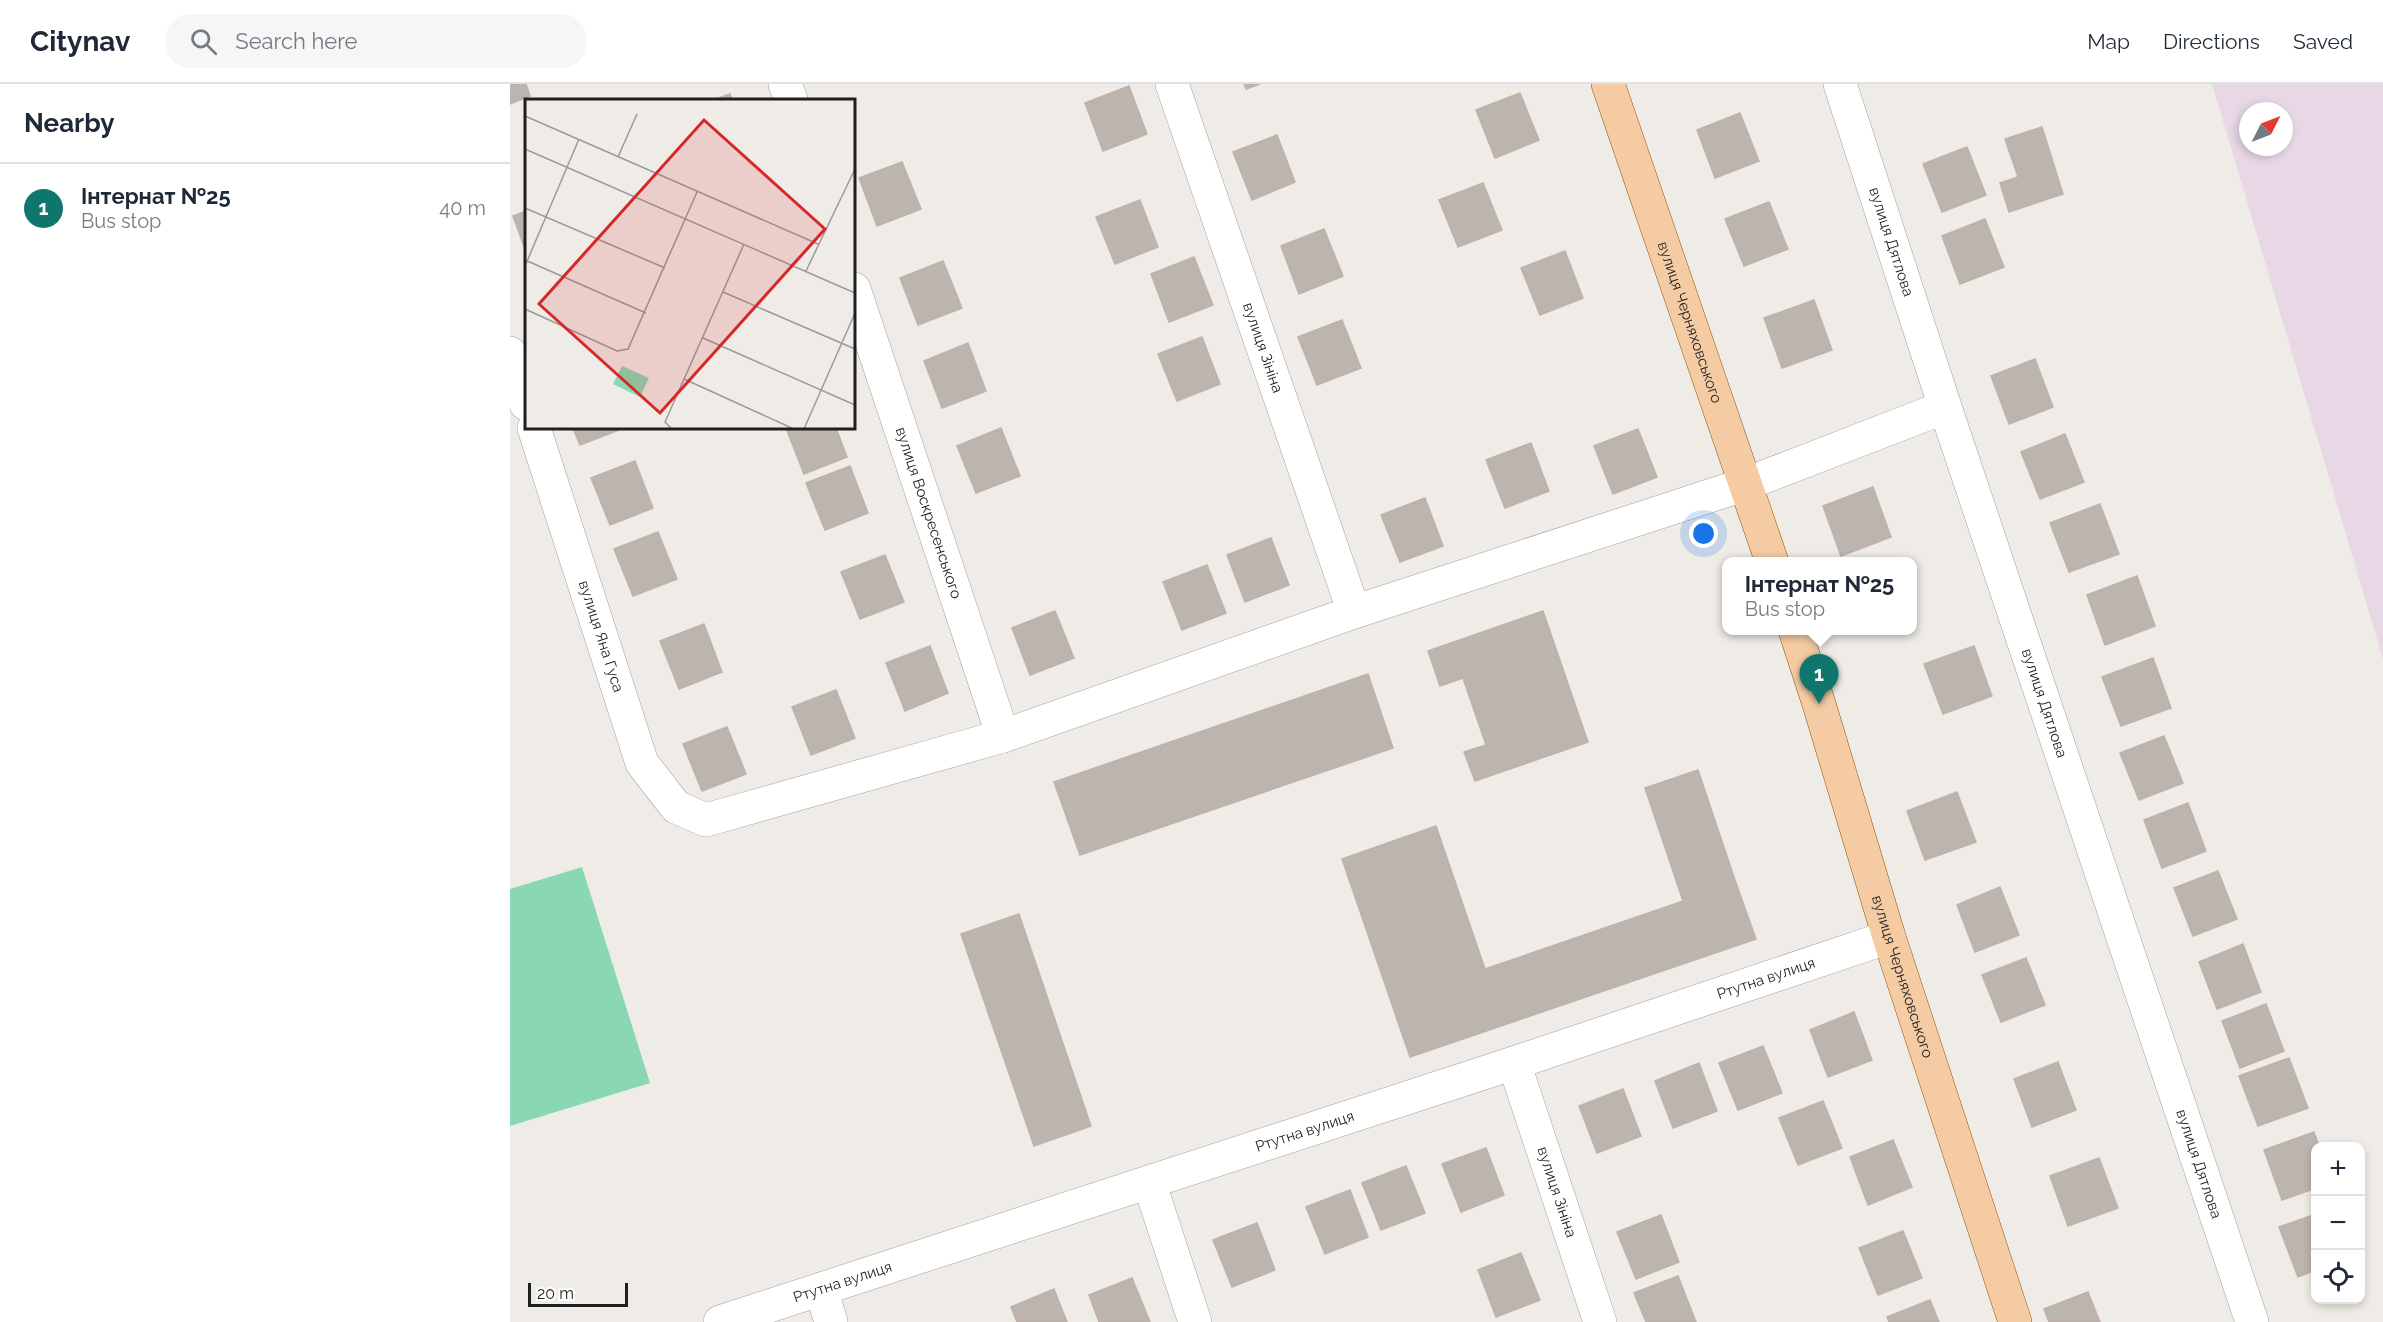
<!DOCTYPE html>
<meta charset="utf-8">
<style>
:root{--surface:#fff;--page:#f6f6f7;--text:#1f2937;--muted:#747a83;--line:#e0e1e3;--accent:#0f766e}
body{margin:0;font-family:Raleway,sans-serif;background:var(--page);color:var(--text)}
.controls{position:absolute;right:18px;bottom:18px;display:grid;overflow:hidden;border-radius:12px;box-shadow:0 3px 9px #0003}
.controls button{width:54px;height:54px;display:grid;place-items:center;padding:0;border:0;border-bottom:2px solid var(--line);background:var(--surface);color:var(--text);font:30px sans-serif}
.compass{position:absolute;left:1729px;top:18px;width:54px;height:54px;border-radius:50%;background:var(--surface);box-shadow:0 3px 9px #0003;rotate:48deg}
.scale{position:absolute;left:18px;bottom:15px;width:100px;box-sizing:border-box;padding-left:6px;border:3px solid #1f1f1f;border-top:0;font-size:16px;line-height:21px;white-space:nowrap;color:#1f1f1f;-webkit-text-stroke:4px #fff;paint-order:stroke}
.you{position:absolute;left:1194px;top:450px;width:21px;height:21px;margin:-15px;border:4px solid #fff;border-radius:50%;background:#1a73e8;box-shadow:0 0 0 9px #1a73e833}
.badge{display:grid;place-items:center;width:39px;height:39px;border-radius:50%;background:var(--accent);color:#fff;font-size:20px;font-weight:700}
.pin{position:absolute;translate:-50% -50px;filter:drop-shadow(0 2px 3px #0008)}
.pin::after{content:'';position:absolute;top:32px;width:21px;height:18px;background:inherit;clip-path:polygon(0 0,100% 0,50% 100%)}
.popup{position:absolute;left:1212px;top:473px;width:195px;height:78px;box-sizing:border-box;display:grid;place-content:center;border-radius:12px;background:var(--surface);filter:drop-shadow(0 2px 4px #0005);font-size:20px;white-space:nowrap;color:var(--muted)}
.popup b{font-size:22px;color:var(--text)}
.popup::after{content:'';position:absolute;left:50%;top:100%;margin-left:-12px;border:12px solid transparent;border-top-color:var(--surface)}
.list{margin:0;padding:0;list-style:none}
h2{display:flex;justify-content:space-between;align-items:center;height:78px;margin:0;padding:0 24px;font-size:26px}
h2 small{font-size:20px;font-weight:400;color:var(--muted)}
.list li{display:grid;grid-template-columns:39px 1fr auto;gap:18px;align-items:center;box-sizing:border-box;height:90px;padding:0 24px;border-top:2px solid var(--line)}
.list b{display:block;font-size:22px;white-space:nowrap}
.list p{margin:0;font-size:20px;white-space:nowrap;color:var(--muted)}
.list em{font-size:20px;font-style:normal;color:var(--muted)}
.icon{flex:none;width:33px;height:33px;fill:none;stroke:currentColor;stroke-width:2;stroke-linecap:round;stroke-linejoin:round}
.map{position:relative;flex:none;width:1873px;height:1238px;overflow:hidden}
header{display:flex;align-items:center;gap:36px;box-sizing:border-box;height:84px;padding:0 30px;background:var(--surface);border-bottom:2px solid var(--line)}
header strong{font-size:28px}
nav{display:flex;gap:33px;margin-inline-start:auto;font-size:21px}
.search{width:420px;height:54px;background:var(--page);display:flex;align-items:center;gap:15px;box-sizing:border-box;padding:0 21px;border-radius:24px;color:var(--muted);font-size:22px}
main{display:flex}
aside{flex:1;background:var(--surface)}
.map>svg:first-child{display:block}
</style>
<header>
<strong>Citynav</strong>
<div class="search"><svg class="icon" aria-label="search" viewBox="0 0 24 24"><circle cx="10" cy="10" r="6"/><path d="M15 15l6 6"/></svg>Search here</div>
<nav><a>Map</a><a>Directions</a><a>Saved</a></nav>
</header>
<main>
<aside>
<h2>Nearby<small></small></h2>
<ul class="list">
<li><span class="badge">1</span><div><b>Інтернат №25</b><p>Bus stop</p></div><em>40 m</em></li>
</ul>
</aside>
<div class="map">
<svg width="1873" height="1238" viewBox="0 0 1873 1238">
<rect width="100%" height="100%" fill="#efebe6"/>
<path fill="#e8d8e6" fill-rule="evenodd" d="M1702,0H1873V575ZM1738,27H1774V63H1738Z"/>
<path fill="#89d8b3" d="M72,783L140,999L0,1042V805Z"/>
<path fill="#bcb4af" stroke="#c0b1a9" stroke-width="1.5" d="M0,0H16L20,12L0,20Z
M734,0H750L736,5Z
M619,2L637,50L593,67L575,19Z
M1010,9L1029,56L985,74L966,26Z
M220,10L222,16H203Z
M1230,29L1249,77L1205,94L1187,46Z
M1532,43L1553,110L1499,128L1490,99L1508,93L1495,55Z
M767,51L785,98L742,116L723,68Z
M1457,63L1476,111L1432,128L1413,80Z
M392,78L411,125L367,142L349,94Z
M973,99L992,146L948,163L929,116Z
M630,116L648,163L605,180L586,133Z
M1259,118L1278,165L1234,182L1215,135Z
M16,127V168L3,132Z
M1475,135L1494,183L1450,200L1432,152Z
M814,145L833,192L789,210L771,162Z
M1055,167L1073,214L1030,231L1011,184Z
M684,173L703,221L659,238L641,190Z
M433,177L452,224L408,241L390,194Z
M1304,216L1322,266L1272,284L1254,234Z
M832,236L851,284L807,301L788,253Z
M692,253L710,300L667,317L648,270Z
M458,259L476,307L432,324L414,277Z
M1525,275L1543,323L1499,340L1481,292Z
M63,344H114L70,361Z
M276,344H326L337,373L294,390Z
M491,344L510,392L466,409L447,362Z
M1128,345L1147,393L1103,410L1084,362Z
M1555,350L1574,398L1530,415L1511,368Z
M1021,359L1039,407L995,424L976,376Z
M125,377L143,424L100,441L81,394Z
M340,382L358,429L315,446L296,399Z
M1363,403L1381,453L1331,472L1313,422Z
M915,414L933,462L890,478L871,431Z
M1590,420L1609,470L1559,488L1540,439Z
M148,448L167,495L123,512L104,465Z
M761,454L779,501L735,518L717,471Z
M375,471L394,518L350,535L331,488Z
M697,481L716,529L672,546L653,498Z
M1627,492L1645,542L1595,561L1577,511Z
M545,527L564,574L520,591L502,544Z
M1033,527L1078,658L965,697L954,668L976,661L953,594L930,602L918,567Z
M194,540L212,588L169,605L150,557Z
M420,562L438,609L395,627L376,579Z
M1464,562L1482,612L1433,630L1414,580Z
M1643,574L1661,624L1611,642L1592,593Z
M858,590L883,664L570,771L544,698Z
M326,606L345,654L301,671L282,623Z
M217,643L236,690L192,707L173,660Z
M1654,652L1673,699L1629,716L1610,669Z
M1188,686L1226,799L1173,817L1135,704Z
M1447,708L1466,758L1415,776L1397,727Z
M1678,719L1696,767L1652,784L1634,736Z
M926,742L975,885L1226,799L1246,855L900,973L832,775Z
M1708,787L1727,835L1683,852L1664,804Z
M1490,803L1509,851L1465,868L1447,821Z
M509,830L581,1042L524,1062L451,850Z
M1733,860L1751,908L1707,925L1689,878Z
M1516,874L1535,921L1491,938L1472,891Z
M1756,920L1774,967L1730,984L1712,937Z
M1344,928L1362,976L1318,993L1300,946Z
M1253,962L1272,1009L1228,1026L1209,979Z
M1779,974L1798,1024L1748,1042L1729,992Z
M1548,978L1566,1026L1522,1043L1504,995Z
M1189,979L1207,1027L1163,1044L1145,997Z
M1113,1005L1131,1052L1087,1069L1069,1022Z
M1313,1017L1332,1064L1288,1081L1269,1034Z
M1804,1048L1809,1062H1806V1104L1772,1116L1754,1066Z
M1383,1056L1402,1103L1358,1121L1340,1073Z
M976,1064L994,1111L951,1128L932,1080Z
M1589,1074L1608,1124L1558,1142L1540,1092Z
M896,1082L915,1129L871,1146L852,1099Z
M840,1106L858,1153L815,1170L796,1123Z
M1806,1130V1186L1788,1193L1769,1143Z
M1151,1131L1169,1178L1126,1195L1107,1148Z
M747,1139L765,1186L722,1203L703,1156Z
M1393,1147L1412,1194L1368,1211L1349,1164Z
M1011,1169L1030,1216L986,1233L968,1186Z
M1168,1192L1186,1238H1136L1124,1209Z
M622,1194L640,1238H589L579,1211Z
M544,1205L557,1238H507L501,1223Z
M1578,1208L1590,1238H1539L1534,1225Z
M1420,1216L1429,1238H1379L1377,1233Z"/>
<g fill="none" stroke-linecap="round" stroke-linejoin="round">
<g stroke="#a0a0a0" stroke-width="34">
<g id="minor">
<path d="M275,0L281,16"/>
<path id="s1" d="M662,0L844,528"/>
<path id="s2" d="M1330,0L1435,323L1742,1238"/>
<path id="s3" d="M344,205L493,652"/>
<path d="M0,269L16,320"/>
<path id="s4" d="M24,344L132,679L166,723L196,736L493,652L844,528L1236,400L1435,323"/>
<path id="s5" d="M1004,979L1090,1238"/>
<path d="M639,1098L685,1238"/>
<path d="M311,1205L321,1238"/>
<path id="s6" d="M210,1238L1004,979L1379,853"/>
</g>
</g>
<g stroke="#8f570a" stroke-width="34">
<g id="major">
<path id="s7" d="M1098,0L1262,478"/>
<path id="s8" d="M1285,546L1309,620L1379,853L1505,1238"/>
</g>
</g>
<use href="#minor" stroke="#fff" stroke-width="33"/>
<use href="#major" stroke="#f5cba4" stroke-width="33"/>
</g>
<g text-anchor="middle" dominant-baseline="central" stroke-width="4.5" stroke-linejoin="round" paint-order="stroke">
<g font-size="15" fill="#1f1f1f" stroke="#fff">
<text stroke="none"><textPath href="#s2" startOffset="166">вулиця Дятлова</textPath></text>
<text stroke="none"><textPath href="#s7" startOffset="252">вулиця Черняховського</textPath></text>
<text stroke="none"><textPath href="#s1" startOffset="279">вулиця Зініна</textPath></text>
<text stroke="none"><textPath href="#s3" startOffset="236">вулиця Воскресенського</textPath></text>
<text stroke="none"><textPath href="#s4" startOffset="219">вулиця Яна Гуса</textPath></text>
<text stroke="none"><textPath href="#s2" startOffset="652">вулиця Дятлова</textPath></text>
<text stroke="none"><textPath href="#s8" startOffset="363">вулиця Черняховського</textPath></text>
<text stroke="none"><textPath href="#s6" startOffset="1101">Ртутна вулиця</textPath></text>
<text stroke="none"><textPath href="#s6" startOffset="615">Ртутна вулиця</textPath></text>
<text stroke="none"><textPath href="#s2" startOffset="1138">вулиця Дятлова</textPath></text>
<text stroke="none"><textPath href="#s5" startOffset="136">вулиця Зініна</textPath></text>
<text stroke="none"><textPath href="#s6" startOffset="129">Ртутна вулиця</textPath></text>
</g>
</g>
<g transform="translate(15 15)">
<rect width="330" height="330" fill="#efebe6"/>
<path d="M97,267L124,279L115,298L88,285Z" fill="#89d8b3"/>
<path fill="none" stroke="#9c9996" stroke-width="1.5" d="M0,17L293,145M0,50L330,194M93,58L112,15M0,109L140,169M0,161L121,214M0,167L54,40M281,172L330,70M198,193L330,250M0,210L92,252L103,250L172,93M178,239L330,306M159,280L269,330M147,330L140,323L219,145M279,330L330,214"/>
<path fill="#d62828" fill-opacity="0.15" stroke="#d62828" stroke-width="3" d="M179,21L300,130L135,314L14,205Z"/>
<rect width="330" height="330" fill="none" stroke="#1f1f1f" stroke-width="3"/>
</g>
</svg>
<div class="controls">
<button>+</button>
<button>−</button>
<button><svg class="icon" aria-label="locate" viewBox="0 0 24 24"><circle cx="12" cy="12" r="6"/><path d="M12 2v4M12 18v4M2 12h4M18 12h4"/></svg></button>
</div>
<svg class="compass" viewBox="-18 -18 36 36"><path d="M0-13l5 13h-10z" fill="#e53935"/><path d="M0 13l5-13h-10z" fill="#747a83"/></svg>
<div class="scale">20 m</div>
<div class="you"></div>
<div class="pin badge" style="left:1309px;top:620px">1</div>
<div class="popup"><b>Інтернат №25</b>Bus stop</div>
</div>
</main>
